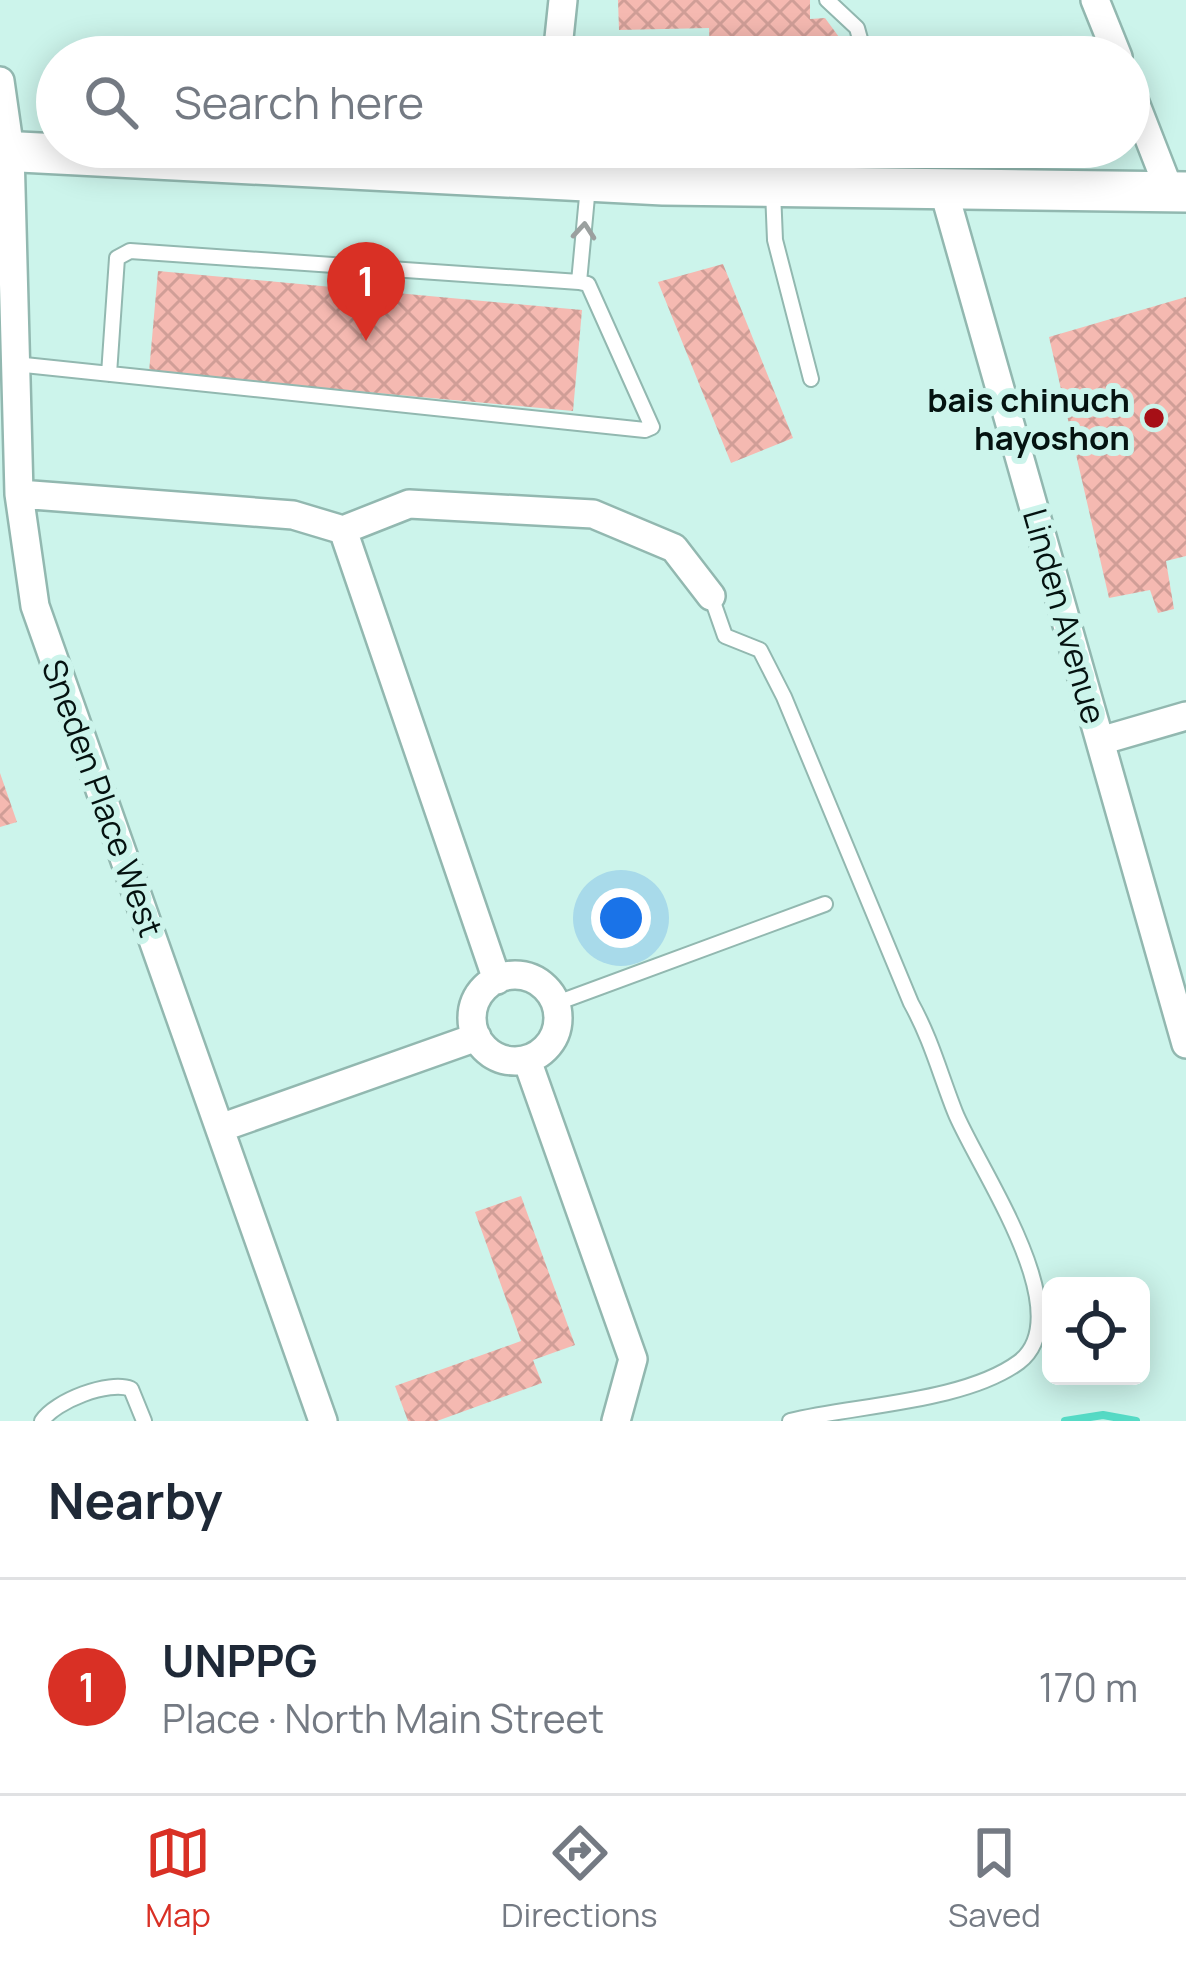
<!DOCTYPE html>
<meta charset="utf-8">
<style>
:root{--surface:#fff;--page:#f2f2f3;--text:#1f2937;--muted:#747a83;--line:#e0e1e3;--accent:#d93025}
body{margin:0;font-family:Manrope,sans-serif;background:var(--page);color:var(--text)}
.controls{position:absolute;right:36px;bottom:36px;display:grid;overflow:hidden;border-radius:18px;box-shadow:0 6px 30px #0003}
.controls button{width:108px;height:108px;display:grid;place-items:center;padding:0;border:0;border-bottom:3px solid var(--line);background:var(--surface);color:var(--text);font:60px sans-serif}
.you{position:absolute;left:621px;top:918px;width:42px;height:42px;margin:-30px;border:9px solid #fff;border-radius:50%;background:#1a73e8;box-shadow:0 0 0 18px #1a73e833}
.badge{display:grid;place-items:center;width:78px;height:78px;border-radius:50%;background:var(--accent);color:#fff;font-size:39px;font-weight:700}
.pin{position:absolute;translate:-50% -99px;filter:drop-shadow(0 3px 6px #0008)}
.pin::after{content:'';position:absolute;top:63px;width:42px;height:36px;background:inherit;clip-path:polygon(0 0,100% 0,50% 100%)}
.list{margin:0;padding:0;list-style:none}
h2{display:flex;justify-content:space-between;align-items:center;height:156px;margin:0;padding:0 48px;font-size:51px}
h2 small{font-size:39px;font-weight:400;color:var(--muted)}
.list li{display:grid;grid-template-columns:78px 1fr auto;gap:36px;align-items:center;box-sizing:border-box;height:216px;padding:0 48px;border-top:3px solid var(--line)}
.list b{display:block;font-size:45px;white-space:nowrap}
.list p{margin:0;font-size:39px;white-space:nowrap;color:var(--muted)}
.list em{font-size:39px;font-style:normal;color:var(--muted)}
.icon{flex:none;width:66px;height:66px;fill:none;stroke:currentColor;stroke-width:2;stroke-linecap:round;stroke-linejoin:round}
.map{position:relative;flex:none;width:1186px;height:1421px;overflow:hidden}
.search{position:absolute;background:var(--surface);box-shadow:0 6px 30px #0003;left:36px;right:36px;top:36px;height:132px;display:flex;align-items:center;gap:30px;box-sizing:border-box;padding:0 42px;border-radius:66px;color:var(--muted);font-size:45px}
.sheet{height:372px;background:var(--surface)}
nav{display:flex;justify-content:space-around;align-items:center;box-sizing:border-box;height:168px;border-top:3px solid var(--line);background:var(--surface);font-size:33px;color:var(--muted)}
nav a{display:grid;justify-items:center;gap:6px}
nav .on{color:var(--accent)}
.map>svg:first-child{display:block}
</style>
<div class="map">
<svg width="1186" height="1421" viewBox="0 0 1186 1421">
<defs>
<pattern id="building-cross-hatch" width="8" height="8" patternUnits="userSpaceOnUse" patternTransform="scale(3)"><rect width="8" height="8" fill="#f5b9b1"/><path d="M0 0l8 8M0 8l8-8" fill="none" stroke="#d09e97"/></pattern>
</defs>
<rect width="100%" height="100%" fill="#ccf4eb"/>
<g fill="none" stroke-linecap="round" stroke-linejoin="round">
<path stroke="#56dbc6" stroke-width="8" d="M1065,1421L1103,1415L1136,1421"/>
</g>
<path fill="url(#building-cross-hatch)" d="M618,0H810V19L825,18L839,37L840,57H710L709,28L619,30Z
M723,264L793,438L731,463L658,282Z
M158,271L582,310L573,411L149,372Z
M1186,297V556L1166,561L1174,609L1158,613L1150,590L1109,598L1049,337Z
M0,773L17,822L0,827Z
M521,1196L575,1345L533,1360L542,1383L437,1421H408L395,1386L521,1341L475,1212Z"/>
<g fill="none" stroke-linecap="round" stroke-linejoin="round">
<g stroke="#92b8b0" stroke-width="18">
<path id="lane" d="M827,0L857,28L865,57
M773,191L775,240L811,379
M579,282L588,186
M15,364L645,430L652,427L588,284L579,282L130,251L117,258L109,374
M711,596L725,636L760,650L784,697L911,1003C931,1039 940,1074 955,1112C976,1165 1082,1314 1019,1362C965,1402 856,1405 790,1421
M554,1004L825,904
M42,1421C55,1401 109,1380 131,1389L144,1421"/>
</g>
<g stroke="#92b8b0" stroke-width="32">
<path id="street" d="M1095,0L1118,57
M557,57L563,0
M0,81L10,151L19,494L35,606L323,1421
M1129,87L1170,192
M546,177L549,147
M943,188L1186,1044
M19,494L293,515L343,530L497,980
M343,530L409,504L593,514L674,548L711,596
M1100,741L1186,716
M472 1018a43 43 0 1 1 86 0a43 43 0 1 1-86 0Z
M527,1060L633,1359L616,1421
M223,1127L477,1037"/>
</g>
<g stroke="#92b8b0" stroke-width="44">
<path id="secondary" d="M0,151L663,185L1186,192"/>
</g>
<use href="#lane" stroke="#fff" stroke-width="14"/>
<use href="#street" stroke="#fff" stroke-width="27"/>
<use href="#secondary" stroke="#fff" stroke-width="39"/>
</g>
<defs><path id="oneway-chevron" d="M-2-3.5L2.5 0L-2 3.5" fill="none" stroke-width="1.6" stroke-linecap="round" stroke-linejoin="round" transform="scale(3)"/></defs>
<use stroke="#9ba09f" href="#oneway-chevron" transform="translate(584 231) rotate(-85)"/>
<circle fill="#a60f16" stroke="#ccf4eb" stroke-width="4.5" cx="1154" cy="418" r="12"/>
<g text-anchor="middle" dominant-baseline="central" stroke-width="12" stroke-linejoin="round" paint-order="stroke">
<g font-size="33" font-weight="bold" fill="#041210" stroke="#ccf4eb" text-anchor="end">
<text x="1130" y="399">bais chinuch<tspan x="1130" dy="38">hayoshon</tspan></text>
</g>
<g font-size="33" fill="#041210" stroke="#ccf4eb">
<text transform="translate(1065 616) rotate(74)">Linden Avenue</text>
<text transform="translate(103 798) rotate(70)">Sneden Place West</text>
</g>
</g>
</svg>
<div class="controls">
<button><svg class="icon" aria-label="locate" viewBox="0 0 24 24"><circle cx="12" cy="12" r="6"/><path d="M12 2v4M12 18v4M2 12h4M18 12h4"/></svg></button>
</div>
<div class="you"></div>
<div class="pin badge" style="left:366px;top:341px">1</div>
<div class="search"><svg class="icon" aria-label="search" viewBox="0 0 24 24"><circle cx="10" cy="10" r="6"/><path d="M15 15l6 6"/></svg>Search here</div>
</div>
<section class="sheet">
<h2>Nearby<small></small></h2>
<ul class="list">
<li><span class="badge">1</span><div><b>UNPPG</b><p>Place · North Main Street</p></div><em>170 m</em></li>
</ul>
</section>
<nav>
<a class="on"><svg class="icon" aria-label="map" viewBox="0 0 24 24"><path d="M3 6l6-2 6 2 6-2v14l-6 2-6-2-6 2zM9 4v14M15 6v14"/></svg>Map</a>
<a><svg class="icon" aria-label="directions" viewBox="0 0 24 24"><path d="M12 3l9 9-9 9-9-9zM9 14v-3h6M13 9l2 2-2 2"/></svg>Directions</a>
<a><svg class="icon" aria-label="saved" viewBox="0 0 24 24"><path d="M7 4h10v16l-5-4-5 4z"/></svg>Saved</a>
</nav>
